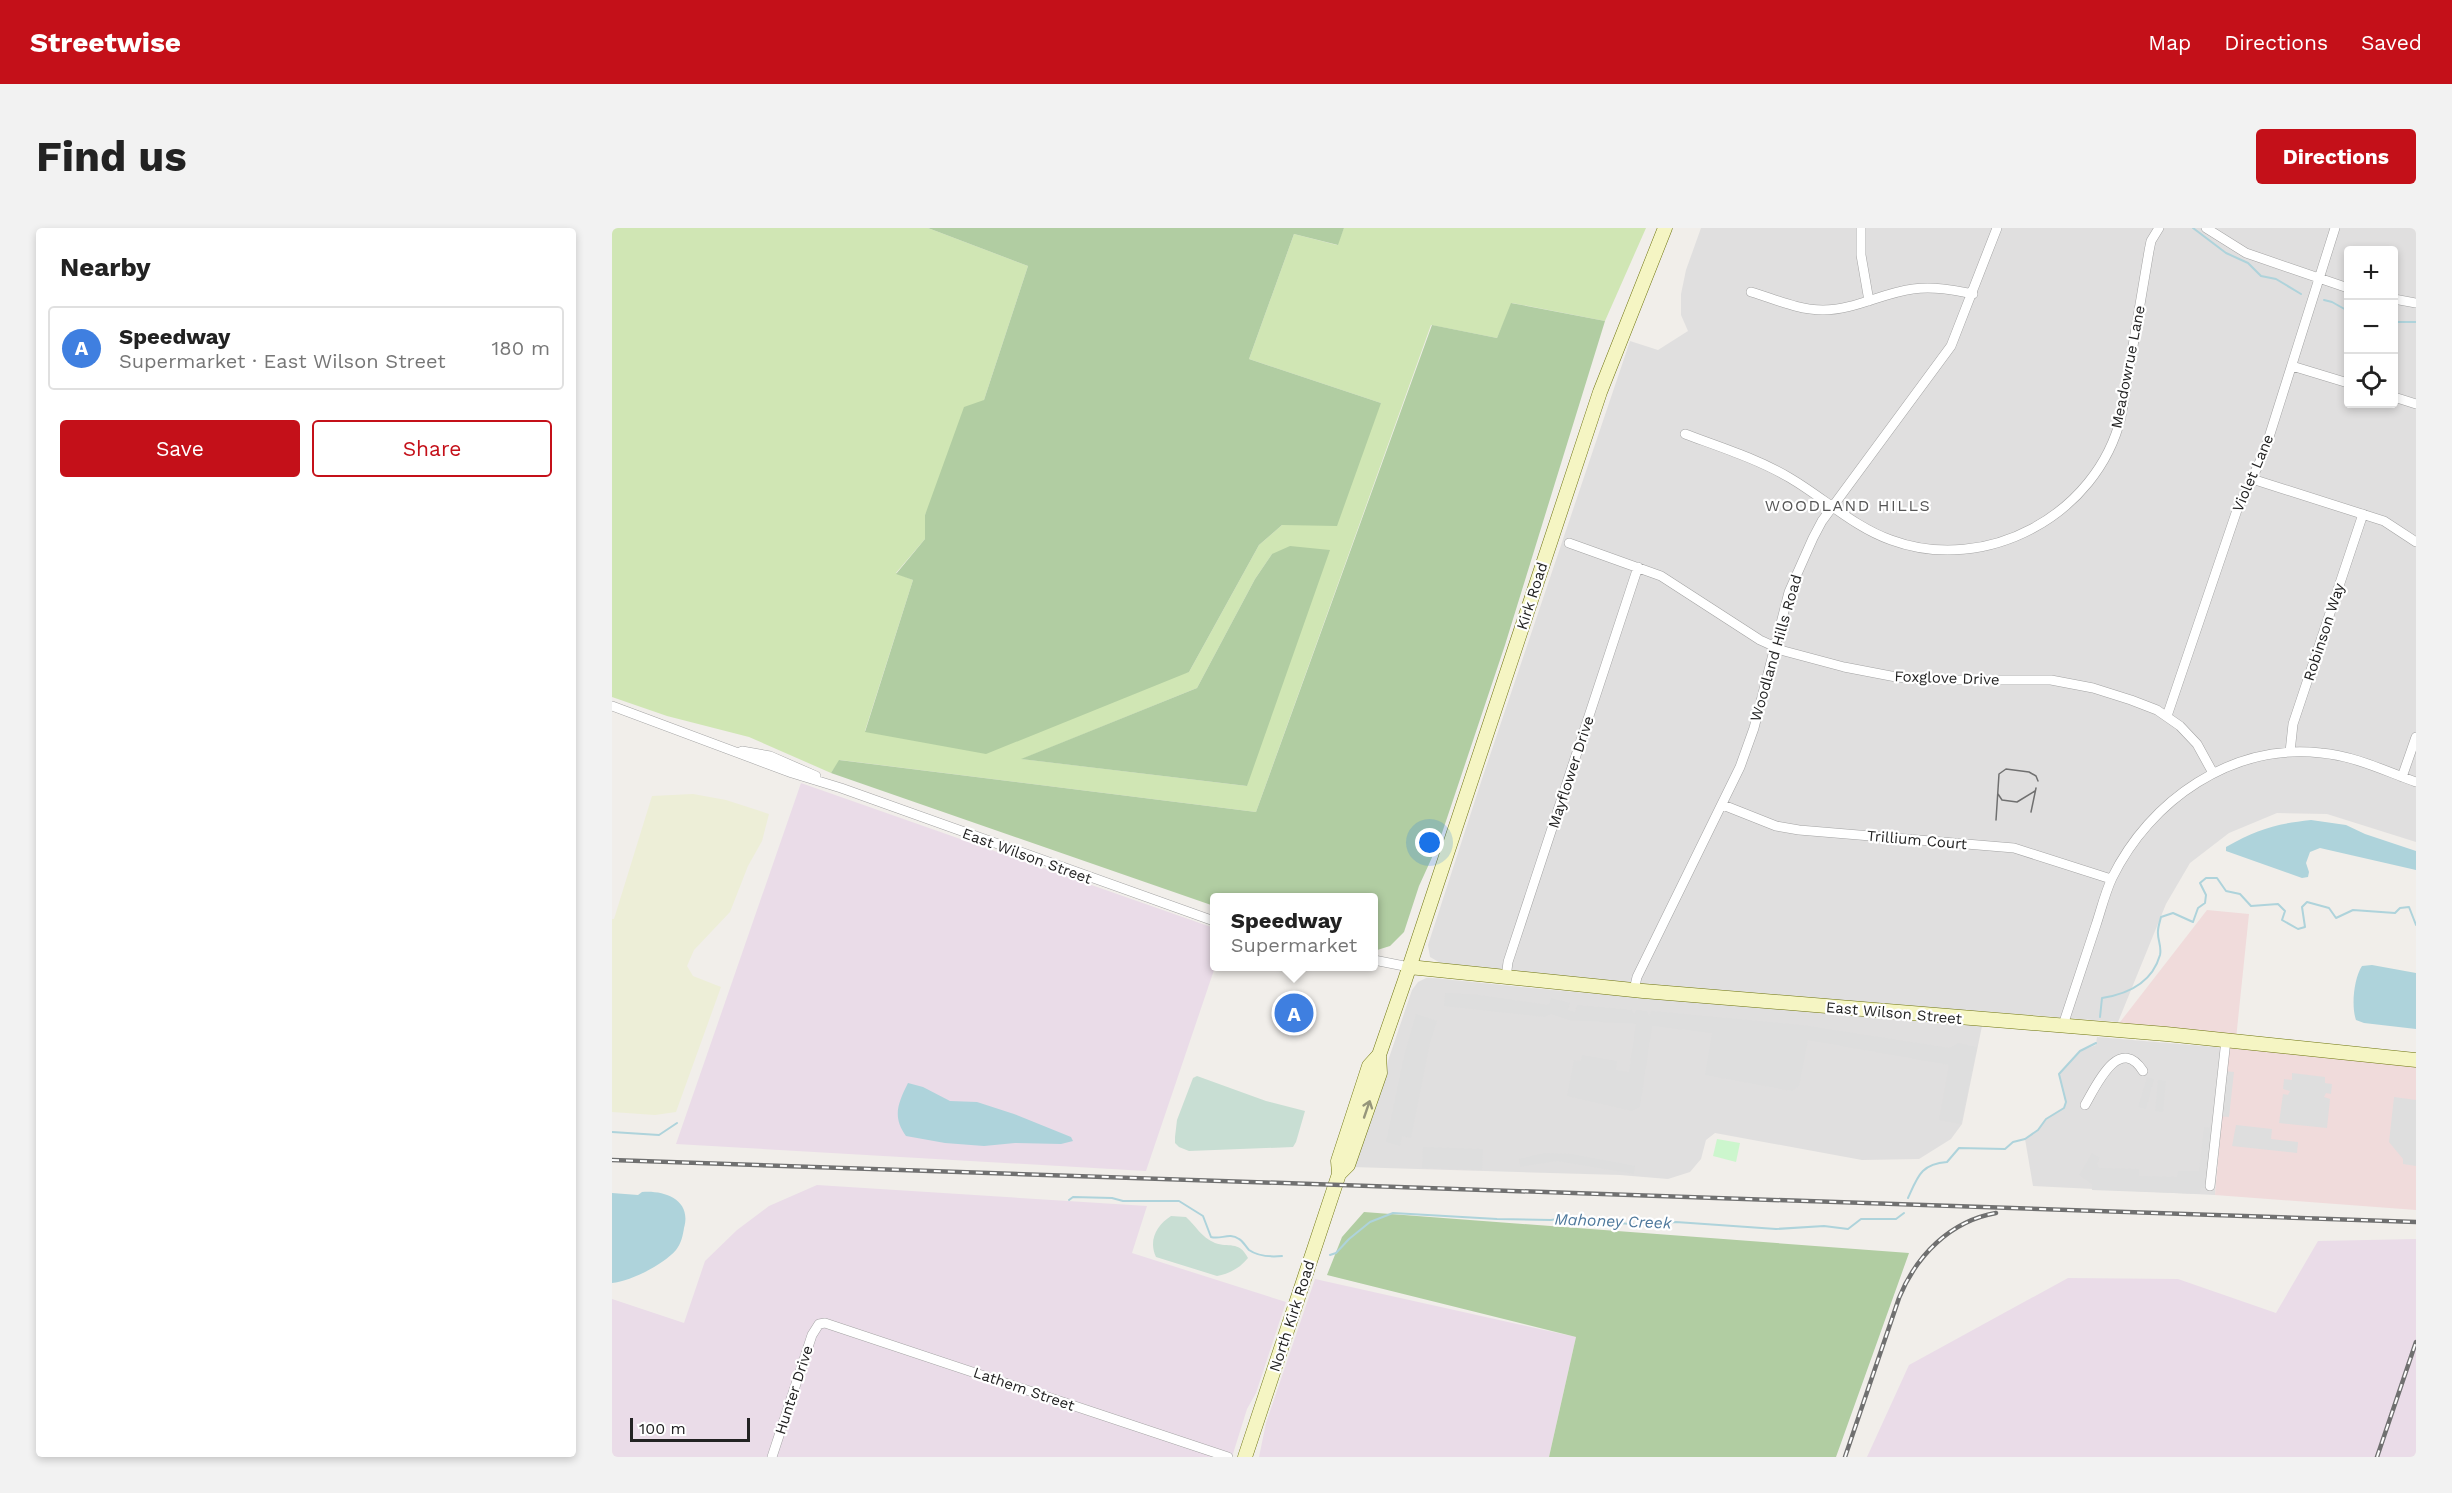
<!DOCTYPE html>
<meta charset="utf-8">
<style>
:root{--surface:#fff;--page:#f2f2f2;--text:#222;--muted:#767676;--line:#e0e0e0;--accent:#c41019}
body{margin:0;font-family:"Work Sans",sans-serif;background:var(--page);color:var(--text)}
.controls{position:absolute;right:18px;top:18px;display:grid;overflow:hidden;border-radius:6px;box-shadow:0 3px 9px #0003}
.controls button{width:54px;height:54px;display:grid;place-items:center;padding:0;border:0;border-bottom:2px solid var(--line);background:var(--surface);color:var(--text);font:30px sans-serif}
.scale{position:absolute;left:18px;bottom:15px;width:120px;box-sizing:border-box;padding-left:6px;border:3px solid #222;border-top:0;font-size:16px;line-height:21px;white-space:nowrap;color:#222;-webkit-text-stroke:4px #fff;paint-order:stroke}
.you{position:absolute;left:818px;top:615px;width:21px;height:21px;margin:-15px;border:4px solid #fff;border-radius:50%;background:#1a73e8;box-shadow:0 0 0 9px #1a73e833}
.badge{display:grid;place-items:center;width:39px;height:39px;border-radius:50%;background:var(--accent);color:#fff;font-size:20px;font-weight:700}
.pin{position:absolute;translate:-50% -50%;border:3px solid #fff;box-shadow:0 2px 6px #0006}
.popup{position:absolute;left:598px;top:665px;width:168px;height:78px;box-sizing:border-box;display:grid;place-content:center;border-radius:6px;background:var(--surface);filter:drop-shadow(0 2px 4px #0005);font-size:20px;white-space:nowrap;color:var(--muted)}
.popup b{font-size:22px;color:var(--text)}
.popup::after{content:'';position:absolute;left:50%;top:100%;margin-left:-12px;border:12px solid transparent;border-top-color:var(--surface)}
.list{margin:0;padding:0;list-style:none}
h2{display:flex;justify-content:space-between;align-items:center;height:78px;margin:0;padding:0 24px;font-size:26px}
h2 small{font-size:20px;font-weight:400;color:var(--muted)}
.list li{display:grid;grid-template-columns:39px 1fr auto;gap:18px;align-items:center;box-sizing:border-box;height:84px;margin:0 12px 12px;padding:0 12px;border:2px solid var(--line);border-radius:6px}
.list b{display:block;font-size:22px;white-space:nowrap}
.list p{margin:0;font-size:20px;white-space:nowrap;color:var(--muted)}
.list em{font-size:20px;font-style:normal;color:var(--muted)}
.actions{display:flex;gap:12px;padding:18px 24px}
.actions a{flex:1;padding:14px 0;border:2px solid var(--accent);border-radius:6px;text-align:center;font-size:21px;color:var(--accent)}
.actions .main{background:var(--accent);color:#fff}
.icon{flex:none;width:33px;height:33px;fill:none;stroke:currentColor;stroke-width:2;stroke-linecap:round;stroke-linejoin:round}
.map{position:relative;flex:none;width:1804px;height:1229px;overflow:hidden;border-radius:6px}
header{display:flex;align-items:center;gap:36px;box-sizing:border-box;height:84px;padding:0 30px;background:var(--accent);color:#fff}
header strong{font-size:28px}
nav{display:flex;gap:33px;margin-inline-start:auto;font-size:21px}
.intro{display:flex;align-items:center;justify-content:space-between;box-sizing:border-box;height:144px;padding:0 36px}
h1{margin:0;font-size:42px}
.button{padding:15px 27px;border-radius:6px;background:var(--accent);color:#fff;font-size:21px;font-weight:700}
main{display:flex;gap:36px;padding:0 36px}
aside{flex:1;background:var(--surface);border-radius:6px;box-shadow:0 3px 9px #0003}
.map>svg:first-child{display:block}
</style>
<header>
<strong>Streetwise</strong>
<nav><a>Map</a><a>Directions</a><a>Saved</a></nav>
</header>
<div class="intro"><h1>Find us</h1><a class="button">Directions</a></div>
<main>
<aside>
<h2>Nearby<small></small></h2>
<ul class="list">
<li><span class="badge" style="background:#3f7fe0">A</span><div><b>Speedway</b><p>Supermarket · East Wilson Street</p></div><em>180 m</em></li>
</ul>
<div class="actions"><a class="main">Save</a><a>Share</a></div>
</aside>
<div class="map">
<svg width="1804" height="1229" viewBox="0 0 1804 1229">
<rect width="100%" height="100%" fill="#f1eeea"/>
<path fill="#e0dfdf" fill-rule="evenodd" d="M1089,0H1804V614L1715,586L1665,585L1617,605L1578,635L1554,676L1506,794L1365,783L1313,782L1051,759L834,738L818,729L816,717L870,551L1018,113L1046,122L1076,103L1069,87V66L1074,42ZM1736,22H1782V176H1736Z
M814,750H821L940,762L1370,798L1350,896L1339,911L1307,931L1250,932L1103,905L1094,912L1089,931L1078,944L1056,951L1008,947L740,939L800,762L806,754Z
M1485,809L1614,820L1603,967L1421,958L1413,911L1426,902L1434,891L1452,880L1454,874L1447,846L1468,823L1484,817Z"/>
<path fill="#f0dbdb" d="M1595,682L1637,686L1624,811L1505,798Z
M1616,818L1804,836V982L1603,967Z"/>
<path fill="#eadce8" d="M189,555L602,700L603,739L534,943L64,916Z
M205,957L535,978L520,1025L674,1074L644,1165L635,1181L620,1229H0V1071L72,1095L93,1033L125,1002L157,978Z
M1804,1011V1229H1255L1297,1137L1456,1050L1566,1051L1664,1085L1706,1013Z
M703,1051L964,1109L937,1229H647L654,1195Z"/>
<path fill="#edeed7" d="M81,566L114,572L157,586L150,613L136,638L118,684L82,722L75,738L81,748L109,759L64,884L43,887L0,884V691H2L40,568Z"/>
<path fill="#d0e6b4" fill-rule="evenodd" d="M0,0H316L416,38L372,172L313,287V311L284,345L301,352L253,503L577,444L647,317L670,297L769,175L637,131L682,6L725,17L732,0H1034L993,93L900,75L885,110L819,97L644,584L228,532L219,545L137,509L55,488L0,469ZM660,326L635,558L410,531L585,460L643,351Z"/>
<path fill="#b1cda2" d="M316,0H732L726,17L682,6L637,131L769,175L725,298L670,297L647,317L577,444L374,526L253,504L301,352L284,346L313,311V287L352,179L372,172L416,38Z
M899,75L993,93L893,417L827,614L807,658L792,704L778,718L762,723V670H602V678L219,545L227,532L644,584L820,97L885,110Z
M678,318L718,322L635,558L409,531L585,460L643,351L660,326Z
M752,984L1297,1025L1224,1229H937L964,1109L715,1047L730,1009Z"/>
<path fill="#c8ded3" d="M585,848L654,873L693,883L684,914L681,919L577,923L567,919L563,915V909L565,892L581,850Z
M559,988L574,989C584,998 589,1009 603,1015C616,1020 627,1012 636,1030C628,1040 617,1046 605,1048L544,1029C536,1012 545,997 559,988Z"/>
<path fill="#ccf6cd" d="M1105,911L1128,915L1124,934L1101,928Z"/>
<path fill="#dedede" d="M833,765L867,767L937,777L939,770L958,775L956,782L963,784L965,777L1020,782L1022,786L1024,782L1035,783L1037,788L1040,783L1190,797L1338,820L1346,815L1365,819L1349,896L1327,892L1337,837L1196,812L1187,858L1180,863L1093,847L1100,805L1040,798L1028,879L1020,883L955,868L962,832L969,833L970,827L1005,833L1004,842L1017,844L1024,796L957,792L939,786L933,789L832,778Z
M804,786L825,793L818,815L799,910L790,908L788,918L774,914L792,828Z
M1612,843L1622,844L1617,889L1606,888Z
M1680,845L1713,849V855L1720,856L1719,866L1714,865L1712,869L1718,871L1715,900L1667,895L1671,866L1676,867L1678,863L1671,861L1672,851L1680,852Z
M1535,849L1542,851L1534,881L1526,879Z
M1546,852L1554,853L1551,884L1543,883Z
M1782,869L1804,872V938L1791,936V931L1777,914Z
M1624,897L1660,901L1659,911L1686,914L1685,925L1620,918Z
M1592,899L1602,900L1596,960H1589L1588,966L1480,962V956L1467,947L1480,925L1488,930L1485,935L1487,940L1527,941V948L1565,949L1566,943H1587Z
M811,919L871,921L870,942L810,940Z
M932,925L959,926L1023,938L1022,946L945,933L908,939L907,931Z"/>
<path fill="#aed3db" d="M1699,592L1734,597L1753,606L1804,623V642L1708,620L1698,624L1694,635L1697,644L1696,649L1690,650L1614,623V619C1646,601 1663,596 1699,592Z
M1760,737L1804,745V801L1752,795L1744,792C1739,778 1742,750 1750,738Z
M296,855L311,859L338,873L365,874L402,886L459,909L461,913L449,916L403,915L372,918L333,915L294,908C280,889 286,875 296,855Z
M30,964C53,962 80,972 72,1000C71,1007 69,1016 64,1022C51,1037 19,1053 0,1055V965L26,967Z"/>
<g fill="none" stroke-linecap="round" stroke-linejoin="round">
<path stroke="#aed3db" stroke-width="2" d="M1581,0L1614,25L1636,35L1649,48L1664,51L1689,66
M1712,72L1720,74L1736,83
M1782,94H1804
M1488,789L1490,770C1516,766 1540,755 1548,727C1550,718 1545,711 1546,703C1546,699 1548,693 1549,689L1561,685L1581,694L1586,680L1593,675L1594,667L1588,655L1594,650H1605L1614,663L1628,666L1639,678L1666,676L1673,683L1670,692L1686,701L1693,699L1690,679L1695,674L1717,680L1724,690L1741,682L1783,685L1788,680L1797,679L1804,697
M0,904L47,907L65,895
M1296,970C1306,948 1309,936 1335,934L1347,920L1393,921L1401,914L1413,911L1426,902L1434,891L1452,880L1454,874L1447,846L1468,823L1484,815
M457,972L461,969L500,970L511,973H567L591,988L599,1009C609,1012 617,1004 627,1011C631,1013 634,1019 637,1022C647,1029 659,1029 670,1028
M718,1027L724,1025L737,1011L758,994L781,985L885,991L939,992L952,990L1029,997L1064,994L1164,1001L1212,998L1236,1001L1249,991H1284L1292,985"/>
<g stroke="#a3a3a3" stroke-width="10">
<path id="street" d="M1249,0V27L1257,73
M1594,0L1634,25L1736,60
M1139,64C1163,71 1186,82 1211,82C1242,82 1270,65 1301,61C1321,58 1341,62 1361,66
M1782,71L1804,75
M1680,138L1736,155
M1782,169L1804,176
M1073,206C1108,219 1146,231 1178,250C1212,270 1242,299 1279,312C1374,347 1485,287 1509,189L1537,23L1539,13L1547,0
M1640,251L1772,293L1804,314
M957,315L1049,348L1148,412L1172,423L1232,439L1284,449L1323,452H1439L1481,460L1519,472L1545,482L1568,498L1585,516L1601,545
M0,478L180,545L229,560L602,693
M1555,488L1625,282L1652,225L1723,0
M130,523L158,528L204,548
M1678,524L1681,496L1751,286
M1790,549L1804,509
M1111,577L1164,598L1187,602L1402,620L1499,651
M762,732L797,739
M894,750L896,734L1026,339
M1022,762L1025,749L1128,539L1142,500L1177,364L1201,310L1210,293L1339,118L1385,0
M1451,797C1462,764 1473,731 1484,697C1489,682 1493,665 1500,650C1538,572 1620,515 1709,525C1743,528 1773,543 1804,554
M1473,877C1484,858 1507,806 1531,843
M1598,958L1614,812
M160,1229L200,1107L207,1096L213,1095L616,1229"/>
</g>
<g stroke="#6e740e" stroke-width="15">
<path id="secondary" d="M797,739L1031,763L1554,806L1804,832
M727,946L736,937L768,845L767,827
M633,1229L723,958L727,946L726,933L757,838L767,827L793,752L988,164L1053,0"/>
</g>
<use href="#street" stroke="#fff" stroke-width="9"/>
<use href="#secondary" stroke="#f5f5c3" stroke-width="14"/>
<path stroke="#707070" stroke-width="1.5" d="M1386,566L1390,572L1405,574L1423,563
M1419,584L1424,560
M1384,592L1387,546L1394,541L1417,544L1424,548L1426,553"/>
<g stroke="#707070" stroke-width="4.5">
<path id="rail" d="M0,932L1804,994
M1233,1229L1287,1070C1304,1028 1338,993 1384,985
M1765,1229L1804,1114"/>
</g>
<use href="#rail" stroke="#fff" stroke-width="2" stroke-dasharray="7" stroke-linecap="butt"/>
</g>
<defs><path id="oneway-shaft" d="M-6 0H5M1.5-3L5.5 0L1.5 3" fill="none" stroke-width="1.6" stroke-linecap="round" stroke-linejoin="round" transform="scale(1.5)"/></defs>
<use stroke="#96967b" href="#oneway-shaft" transform="translate(755 881) rotate(-71)"/>
<g text-anchor="middle" dominant-baseline="central" stroke-width="4.5" stroke-linejoin="round" paint-order="stroke">
<g font-size="15" fill="#222" stroke="#fff">
<text transform="translate(1516 139) rotate(-79)">Meadowrue Lane</text>
<text transform="translate(1641 245) rotate(-67)">Violet Lane</text>
<text transform="translate(920 368) rotate(-72)">Kirk Road</text>
<text transform="translate(1712 404) rotate(-72)">Robinson Way</text>
<text transform="translate(1164 420) rotate(-74)">Woodland Hills Road</text>
<text transform="translate(1335 450) rotate(2)">Foxglove Drive</text>
<text transform="translate(959 544) rotate(-72)">Mayflower Drive</text>
<text transform="translate(1305 612) rotate(5)">Trillium Court</text>
<text transform="translate(415 628) rotate(20)">East Wilson Street</text>
<text transform="translate(1282 785) rotate(5)">East Wilson Street</text>
<text transform="translate(680 1088) rotate(-72)">North Kirk Road</text>
<text transform="translate(412 1161) rotate(19)">Lathem Street</text>
<text transform="translate(182 1162) rotate(-72)">Hunter Drive</text>
</g>
<g font-size="16" letter-spacing="1.5" fill="#555" stroke="#fff">
<text x="1236" y="277">WOODLAND HILLS</text>
</g>
<g font-size="16" font-style="italic" fill="#4e789c" stroke="#fff">
<text transform="translate(1001 993) rotate(2)">Mahoney Creek</text>
</g>
</g>
</svg>
<div class="controls">
<button>+</button>
<button>−</button>
<button><svg class="icon" aria-label="locate" viewBox="0 0 24 24"><circle cx="12" cy="12" r="6"/><path d="M12 2v4M12 18v4M2 12h4M18 12h4"/></svg></button>
</div>
<div class="scale">100 m</div>
<div class="you"></div>
<div class="pin badge" style="left:682px;top:785px;background:#3f7fe0">A</div>
<div class="popup"><b>Speedway</b>Supermarket</div>
</div>
</main>
